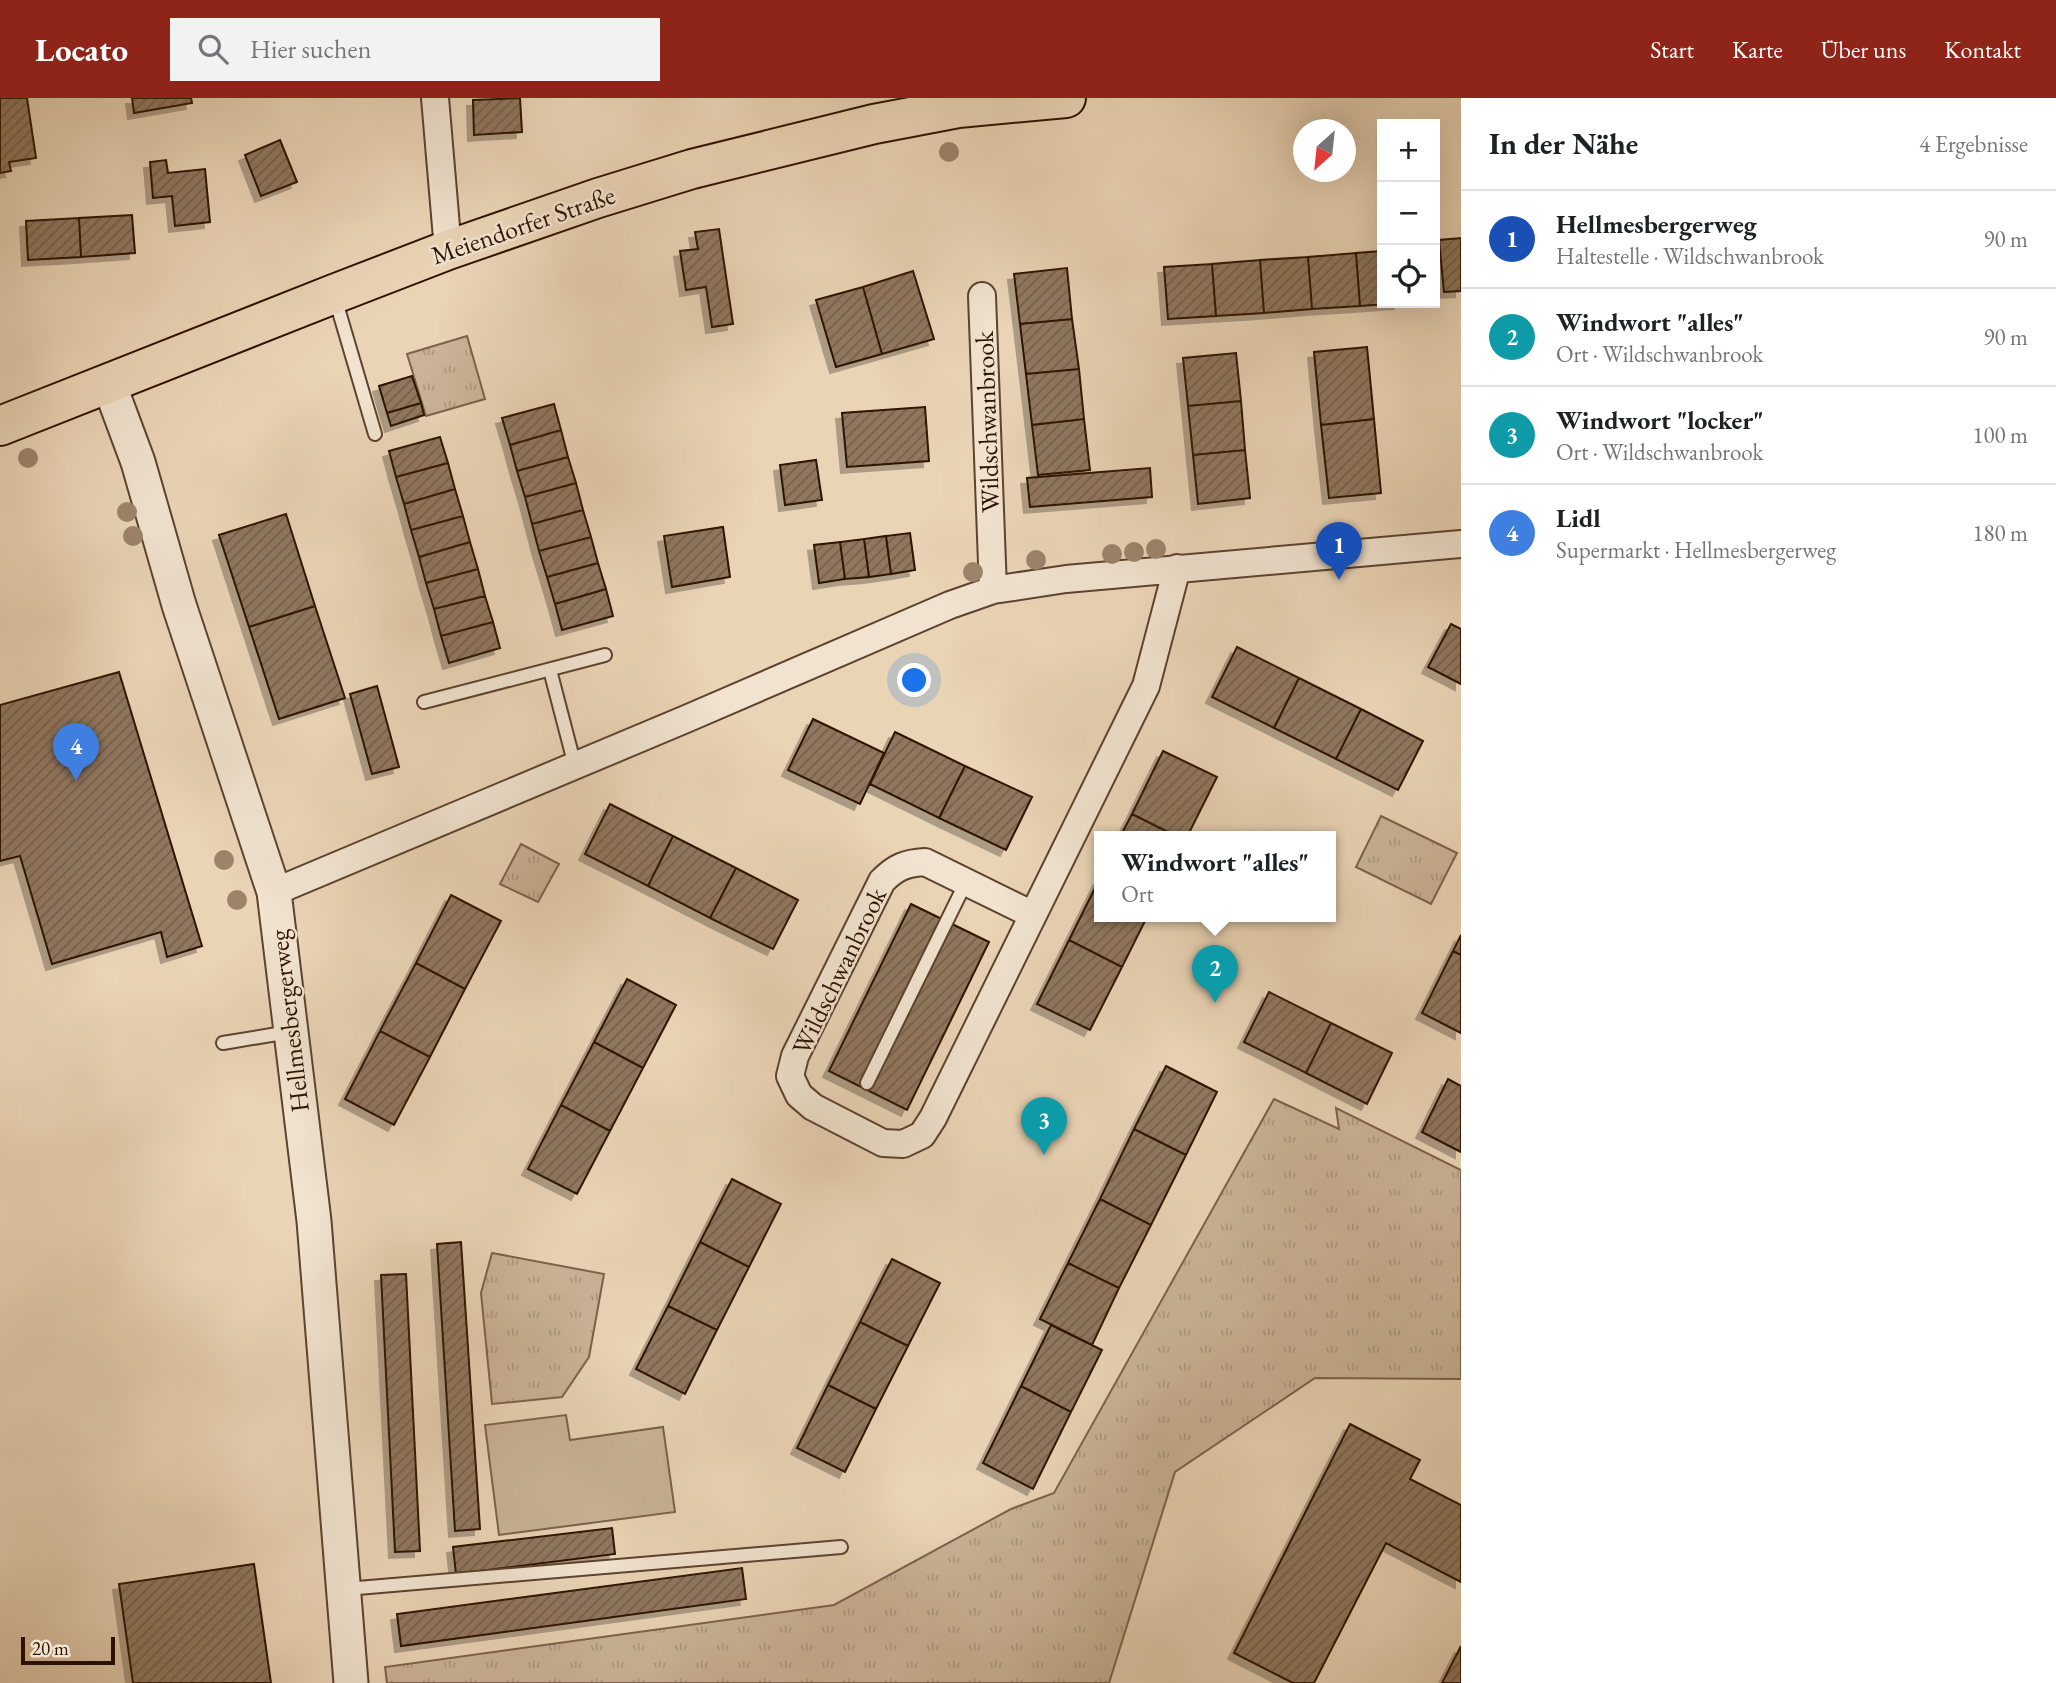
<!DOCTYPE html>
<html lang="de">
<meta charset="utf-8">
<style>
:root{--surface:#fff;--page:#f2f2f2;--text:#202124;--muted:#757577;--line:#e0e0e0;--accent:#8f2418}
body{margin:0;font-family:"EB Garamond",serif;background:var(--page);color:var(--text)}
.controls{position:absolute;right:21px;top:21px;display:grid;overflow:hidden;border-radius:0px;box-shadow:0 7px 28px #0002}
.controls button{width:63px;height:63px;display:grid;place-items:center;padding:0;border:0;border-bottom:2px solid var(--line);background:var(--surface);color:var(--text);font:35px sans-serif}
.compass{position:absolute;left:1293px;top:21px;width:63px;height:63px;border-radius:50%;background:var(--surface);box-shadow:0 7px 28px #0002;rotate:207deg}
.scale{position:absolute;left:21px;bottom:18px;width:94px;box-sizing:border-box;padding-left:7px;border:4px solid #2e1200;border-top:0;font-size:19px;line-height:24px;white-space:nowrap;color:#2e1200;-webkit-text-stroke:5px #f1e3d0;paint-order:stroke}
.you{position:absolute;left:915px;top:583px;width:24px;height:24px;margin:-18px;border:5px solid #fff;border-radius:50%;background:#1a73e8;box-shadow:0 0 0 10px #1a73e833}
.badge{display:grid;place-items:center;width:46px;height:46px;border-radius:50%;background:var(--accent);color:#fff;font-size:23px;font-weight:700}
.pin{position:absolute;translate:-50% -58px;filter:drop-shadow(0 2px 4px #0008)}
.pin::after{content:'';position:absolute;top:37px;width:24px;height:21px;background:inherit;clip-path:polygon(0 0,100% 0,50% 100%)}
.popup{position:absolute;left:1094px;top:733px;width:242px;height:91px;box-sizing:border-box;display:grid;place-content:center;border-radius:0px;background:var(--surface);filter:drop-shadow(0 2px 5px #0005);font-size:23px;white-space:nowrap;color:var(--muted)}
.popup b{font-size:26px;color:var(--text)}
.popup::after{content:'';position:absolute;left:50%;top:100%;margin-left:-14px;border:14px solid transparent;border-top-color:var(--surface)}
.list{margin:0;padding:0;list-style:none}
h2{display:flex;justify-content:space-between;align-items:center;height:91px;margin:0;padding:0 28px;font-size:30px}
h2 small{font-size:23px;font-weight:400;color:var(--muted)}
.list li{display:grid;grid-template-columns:46px 1fr auto;gap:21px;align-items:center;box-sizing:border-box;height:98px;padding:0 28px;border-top:2px solid var(--line)}
.list b{display:block;font-size:26px;white-space:nowrap}
.list p{margin:0;font-size:23px;white-space:nowrap;color:var(--muted)}
.list em{font-size:23px;font-style:normal;color:var(--muted)}
.icon{flex:none;width:38px;height:38px;fill:none;stroke:currentColor;stroke-width:2;stroke-linecap:round;stroke-linejoin:round}
.map{position:relative;flex:none;width:1461px;height:1585px;overflow:hidden}
header{display:flex;align-items:center;gap:42px;box-sizing:border-box;height:98px;padding:0 35px;background:var(--accent);color:#fff}
header strong{font-size:33px}
nav{display:flex;gap:38px;margin-inline-start:auto;font-size:24px}
.search{width:490px;height:63px;background:var(--page);display:flex;align-items:center;gap:18px;box-sizing:border-box;padding:0 24px;border-radius:0px;color:var(--muted);font-size:26px}
main{display:flex}
aside{flex:1;background:var(--surface)}
.map>svg:first-child{display:block}
</style>
<header>
<strong>Locato</strong>
<div class="search"><svg class="icon" aria-label="search" viewBox="0 0 24 24"><circle cx="10" cy="10" r="6"/><path d="M15 15l6 6"/></svg>Hier suchen</div>
<nav><a>Start</a><a>Karte</a><a>Über uns</a><a>Kontakt</a></nav>
</header>
<main>
<div class="map">
<svg width="1461" height="1585" viewBox="0 0 1461 1585">
<defs>
<pattern id="grass-tufts" width="24" height="20" patternUnits="userSpaceOnUse" patternTransform="scale(1.75)"><rect width="24" height="20" fill="#cab397"/><path d="M3 7l-1-3M5 7V3M7 7l1-3M15 17l-1-3M17 17v-4M19 17l1-3" fill="none" stroke="#ae9980"/></pattern>
<pattern id="building-hatch" width="6" height="6" patternUnits="userSpaceOnUse" patternTransform="scale(1.75)"><rect width="6" height="6" fill="#90775f"/><path d="M-1 1l2-2M0 6l6-6M5 7l2-2" fill="none" stroke="#76604c"/></pattern>
<filter id="shadow"><feDropShadow dx="-6" dy="6" stdDeviation="0" flood-color="#0004"/></filter>
</defs>
<rect width="100%" height="100%" fill="#ead4b6"/>
<filter id="stains"><feTurbulence type="fractalNoise" baseFrequency=".00286" numOctaves="4"/><feColorMatrix values="0 0 0 0 .2 0 0 0 0 .09 0 0 0 0 .02 0 0 0 .5 -.17"/></filter>
<radialGradient id="worn" r=".72"><stop offset=".6" stop-color="#630" stop-opacity="0"/><stop offset="1" stop-color="#630" stop-opacity=".3"/></radialGradient>
<path fill="url(#grass-tufts)" stroke="#7c624c" stroke-width="2" d="M467,238L485,301L426,318L407,256Z
M1381,718L1457,755L1431,806L1356,769Z
M521,746L559,766L538,804L500,786Z
M1274,1001L1339,1031L1336,1010L1461,1072V1281L1315,1280L1175,1374L1109,1585H387L385,1569L834,1507L1011,1411L1054,1395Z
M492,1155L604,1176L589,1259L562,1299L492,1306L481,1195Z"/>
<path fill="#cab397" stroke="#7c624c" stroke-width="2" d="M566,1317L570,1342L663,1329L675,1414L499,1437L485,1327Z"/>
<path fill="url(#building-hatch)" stroke="#2e1200" stroke-width="2" filter="url(#shadow)" d="M0,0H27L36,60L9,64L11,73L0,75Z
M132,0H191L192,5L134,15Z
M520,0L522,34L474,37L473,2Z
M280,42L297,84L261,98L245,57Z
M166,62L168,75L205,71L210,124L175,128L172,98L153,100L150,64Z
M132,117L135,155L81,159L79,120Z
M79,120L81,159L28,162L26,123Z
M719,131L733,226L712,229L706,189L686,192L680,153L698,151L695,134Z
M1461,140V193L1444,194L1439,142Z
M1382,153V205H1401L1360,208L1356,155Z
M1356,155L1360,208L1312,211L1308,159Z
M1308,159L1312,211L1264,215L1260,162Z
M1260,162L1264,215L1216,218L1212,166Z
M1212,166L1216,218L1168,221L1164,169Z
M1067,170L1072,221L1020,226L1014,176Z
M913,173L934,241L882,256L863,189Z
M863,189L882,256L836,269L816,202Z
M1072,221L1079,271L1026,276L1020,226Z
M1367,249L1374,321L1321,327L1314,254Z
M1236,255L1241,303L1188,308L1183,260Z
M1079,271L1084,321L1032,327L1026,276Z
M412,278L421,305L387,315L379,288Z
M1241,303L1245,352L1193,357L1188,308Z
M421,305L424,317L391,328L387,315Z
M554,306L561,332L510,347L502,320Z
M925,309L929,363L847,369L842,315Z
M1084,321L1090,372L1038,377L1032,327Z
M1374,321L1381,395L1329,400L1321,327Z
M561,332L568,359L517,373L510,347Z
M440,339L448,365L396,379L389,353Z
M1245,352L1250,400L1198,406L1193,357Z
M568,359L576,385L525,399L517,373Z
M816,362L822,402L785,407L780,367Z
M448,365L455,391L404,406L396,379Z
M1150,370L1152,399L1030,409L1027,380Z
M576,385L583,412L532,426L525,399Z
M455,391L463,418L411,432L404,406Z
M583,412L591,439L539,453L532,426Z
M286,416L315,508L249,529L219,437Z
M463,418L470,444L419,459L411,432Z
M723,429L730,479L672,489L664,438Z
M910,435L915,472L891,476L886,438Z
M886,438L891,476L869,479L864,441Z
M591,439L598,465L547,479L539,453Z
M864,441L869,479L845,481L840,444Z
M470,444L478,471L426,485L419,459Z
M840,444L845,481L819,485L814,447Z
M598,465L606,491L555,506L547,479Z
M478,471L485,498L434,511L426,485Z
M606,491L613,518L562,532L555,506Z
M485,498L493,524L441,538L434,511Z
M315,508L345,600L279,621L249,529Z
M493,524L500,550L449,565L441,538Z
M1451,526L1461,531V586L1428,569Z
M1237,549L1299,580L1274,630L1212,599Z
M119,574L202,848L167,859L161,834L52,866L20,758L0,763V607Z
M1299,580L1361,611L1336,661L1274,630Z
M377,588L399,669L372,676L350,596Z
M1361,611L1423,643L1398,692L1336,661Z
M813,621L884,655L860,706L788,672Z
M895,634L965,668L939,720L870,686Z
M1163,653L1217,679L1187,739H1178L1132,716Z
M965,668L1032,699L1006,752L939,720Z
M610,706L673,738L648,788L585,756Z
M1132,716L1178,739H1120Z
M673,738L736,770L710,820L648,788Z
M736,770L798,802L773,851L710,820Z
M1100,780V819H1147L1122,869L1069,842Z
M451,797L501,823L465,891L416,865Z
M911,806L989,844L907,1012L829,973Z
M1461,837V857L1453,853Z
M1069,842L1122,869L1090,932L1037,906Z
M1453,853L1461,857V935L1422,915Z
M416,865L465,891L430,959L380,933Z
M627,881L676,907L643,970L594,944Z
M1269,894L1331,925L1306,975L1244,944Z
M1331,925L1392,955L1367,1006L1306,975Z
M380,933L430,959L394,1027L345,1001Z
M594,944L643,970L610,1033L561,1007Z
M1166,968L1217,994L1186,1057L1134,1031Z
M1448,981L1461,988V1054L1422,1034Z
M561,1007L610,1033L577,1096L528,1071Z
M1134,1031L1186,1057L1151,1127L1100,1101Z
M732,1081L781,1106L749,1169L700,1144Z
M1100,1101L1151,1127L1119,1190L1068,1165Z
M461,1144L480,1431L455,1433L437,1146Z
M700,1144L749,1169L717,1232L668,1208Z
M892,1161L940,1185L908,1248L860,1224Z
M1068,1165L1119,1190L1092,1247L1040,1221Z
M406,1176L420,1453L395,1454L381,1177Z
M668,1208L717,1232L685,1296L636,1271Z
M860,1224L908,1248L876,1311L828,1287Z
M1051,1227L1102,1252L1071,1314L1021,1288Z
M828,1287L876,1311L845,1374L797,1350Z
M1021,1288L1071,1314L1033,1391L983,1365Z
M1350,1326L1420,1362L1410,1381L1461,1407V1484L1386,1445L1314,1585H1293L1234,1555Z
M612,1430L615,1456L456,1476L453,1449Z
M254,1466L271,1585H133L119,1486Z
M742,1470L746,1501L401,1548L397,1516Z
M1461,1548V1585H1442Z"/>
<g fill="none" stroke-linecap="round" stroke-linejoin="round">
<g stroke="#5d422e" stroke-width="16">
<path id="service" d="M335,200L375,336
M550,572L575,668
M424,604L605,557
M223,945L289,934
M867,985L966,784
M346,1491L841,1449"/>
</g>
<g stroke="#5d422e" stroke-width="30">
<path id="minor" d="M435,0L448,152
M982,198L993,492
M274,794L686,621L950,507L993,492L1066,481L1461,446
M1033,817L925,764C906,765 896,769 882,783L795,958L790,978L799,997L813,1009L883,1045L903,1046L922,1037L933,1020L1146,588L1177,470"/>
</g>
<g stroke="#5d422e" stroke-width="37">
<path id="tertiary" d="M109,286L138,364L179,507L274,794L314,1123L351,1585"/>
</g>
<g stroke="#2e1200" stroke-width="42">
<path id="primary" d="M0,328L334,196L448,152L598,100L692,71L874,26L958,10L1066,0"/>
</g>
<use href="#service" stroke="#f1e3d0" stroke-width="12"/>
<use href="#minor" stroke="#f1e3d0" stroke-width="26"/>
<use href="#tertiary" stroke="#f1e3d0" stroke-width="33"/>
<use href="#primary" stroke="#ead4b6" stroke-width="38"/>
</g>
<g fill="#9c846b">
<circle cx="949" cy="54" r="10"/>
<circle cx="28" cy="360" r="10"/>
<circle cx="127" cy="414" r="10"/>
<circle cx="133" cy="438" r="10"/>
<circle cx="1156" cy="451" r="10"/>
<circle cx="1134" cy="454" r="10"/>
<circle cx="1112" cy="456" r="10"/>
<circle cx="1036" cy="462" r="10"/>
<circle cx="973" cy="474" r="10"/>
<circle cx="224" cy="762" r="10"/>
<circle cx="237" cy="802" r="10"/>
</g>
<g text-anchor="middle" dominant-baseline="central" stroke-width="5" stroke-linejoin="round" paint-order="stroke">
<g font-size="26" fill="#2e1200" stroke="#f1e3d0">
<text transform="translate(523 127) rotate(-19)">Meiendorfer Straße</text>
<text transform="translate(987 324) rotate(-92)">Wildschwanbrook</text>
<text transform="translate(839 873) rotate(-64)">Wildschwanbrook</text>
<text transform="translate(289 923) rotate(-97)">Hellmesbergerweg</text>
</g>
</g>
<rect width="100%" height="100%" filter="url(#stains)"/>
<rect width="100%" height="100%" fill="url(#worn)"/>
</svg>
<div class="controls">
<button>+</button>
<button>−</button>
<button><svg class="icon" aria-label="locate" viewBox="0 0 24 24"><circle cx="12" cy="12" r="6"/><path d="M12 2v4M12 18v4M2 12h4M18 12h4"/></svg></button>
</div>
<svg class="compass" viewBox="-18 -18 36 36"><path d="M0-13l5 13h-10z" fill="#e53935"/><path d="M0 13l5-13h-10z" fill="#757577"/></svg>
<div class="scale">20 m</div>
<div class="you"></div>
<div class="pin badge" style="left:1339px;top:482px;background:#1a4fb4">1</div>
<div class="pin badge" style="left:1215px;top:905px;background:#0f9aa8">2</div>
<div class="popup"><b>Windwort &quot;alles&quot;</b>Ort</div>
<div class="pin badge" style="left:1044px;top:1057px;background:#0f9aa8">3</div>
<div class="pin badge" style="left:76px;top:683px;background:#3f7fe0">4</div>
</div>
<aside>
<h2>In der Nähe<small>4 Ergebnisse</small></h2>
<ul class="list">
<li><span class="badge" style="background:#1a4fb4">1</span><div><b>Hellmesbergerweg</b><p>Haltestelle · Wildschwanbrook</p></div><em>90 m</em></li>
<li><span class="badge" style="background:#0f9aa8">2</span><div><b>Windwort &quot;alles&quot;</b><p>Ort · Wildschwanbrook</p></div><em>90 m</em></li>
<li><span class="badge" style="background:#0f9aa8">3</span><div><b>Windwort &quot;locker&quot;</b><p>Ort · Wildschwanbrook</p></div><em>100 m</em></li>
<li><span class="badge" style="background:#3f7fe0">4</span><div><b>Lidl</b><p>Supermarkt · Hellmesbergerweg</p></div><em>180 m</em></li>
</ul>
</aside>
</main>
